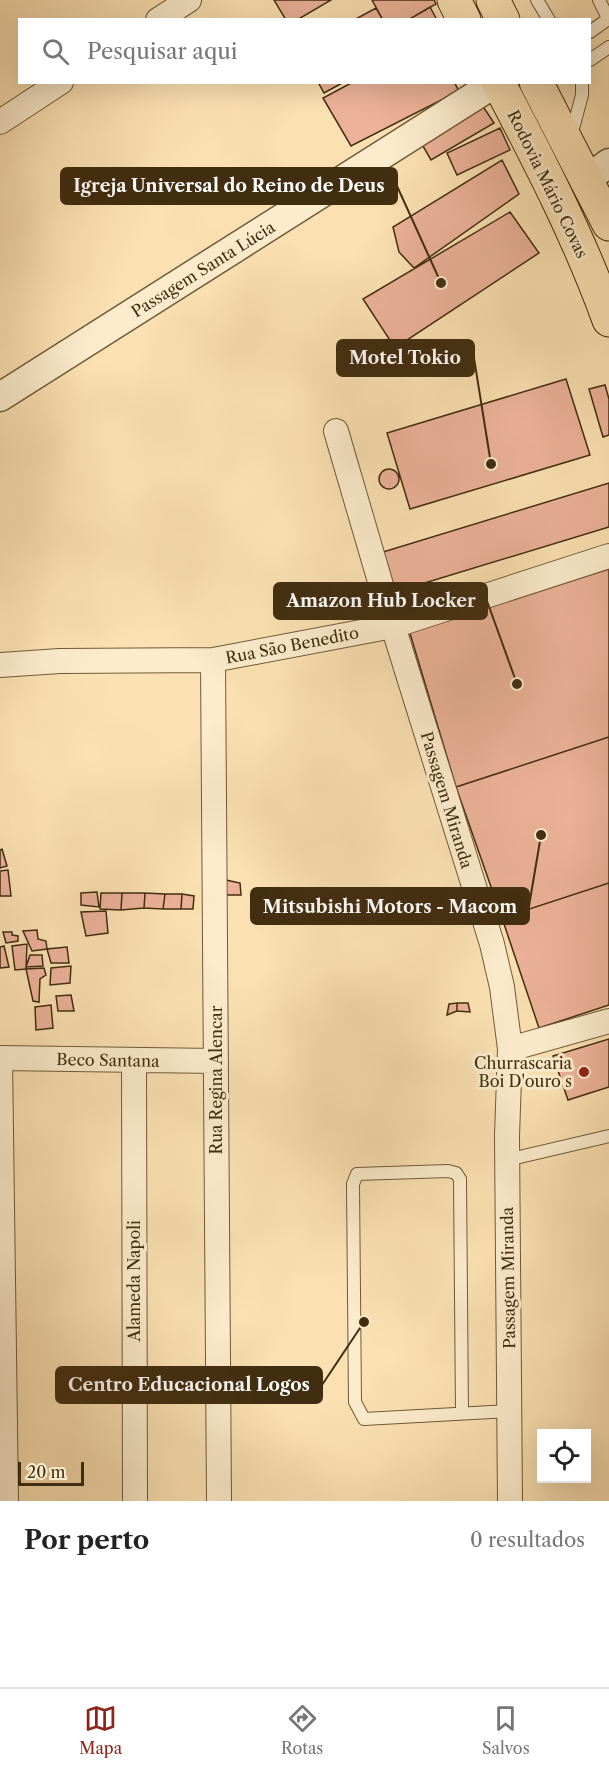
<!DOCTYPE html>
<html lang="pt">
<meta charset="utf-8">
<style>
:root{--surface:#fff;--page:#f6f6f6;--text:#222;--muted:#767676;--line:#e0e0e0;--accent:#8f2418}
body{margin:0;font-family:"Libre Caslon Text",serif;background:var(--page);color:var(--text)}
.controls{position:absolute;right:18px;bottom:18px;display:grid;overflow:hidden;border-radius:0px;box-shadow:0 6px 24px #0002}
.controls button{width:54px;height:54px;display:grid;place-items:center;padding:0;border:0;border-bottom:2px solid var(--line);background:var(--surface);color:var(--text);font:30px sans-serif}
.scale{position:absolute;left:18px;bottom:15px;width:66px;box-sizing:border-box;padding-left:6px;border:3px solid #412d10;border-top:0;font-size:16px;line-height:21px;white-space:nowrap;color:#412d10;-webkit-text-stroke:4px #fceccd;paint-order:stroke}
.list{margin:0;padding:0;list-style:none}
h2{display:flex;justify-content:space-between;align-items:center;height:78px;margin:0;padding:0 24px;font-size:26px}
h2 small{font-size:20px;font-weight:400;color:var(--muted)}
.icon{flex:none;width:33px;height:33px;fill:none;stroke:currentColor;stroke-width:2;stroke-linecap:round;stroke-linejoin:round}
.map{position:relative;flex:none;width:609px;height:1501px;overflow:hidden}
.search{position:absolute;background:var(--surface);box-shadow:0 6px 24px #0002;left:18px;right:18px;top:18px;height:66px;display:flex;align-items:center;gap:15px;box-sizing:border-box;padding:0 21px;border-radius:0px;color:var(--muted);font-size:22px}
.sheet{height:186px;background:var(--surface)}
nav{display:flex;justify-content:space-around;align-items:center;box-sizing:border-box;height:84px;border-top:2px solid var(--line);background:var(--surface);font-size:16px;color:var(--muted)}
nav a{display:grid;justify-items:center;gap:3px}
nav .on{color:var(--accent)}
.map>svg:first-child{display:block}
</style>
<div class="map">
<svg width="609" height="1501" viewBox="0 0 609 1501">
<rect width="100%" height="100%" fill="#fbe1b2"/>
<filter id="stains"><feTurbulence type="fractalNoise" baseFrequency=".00333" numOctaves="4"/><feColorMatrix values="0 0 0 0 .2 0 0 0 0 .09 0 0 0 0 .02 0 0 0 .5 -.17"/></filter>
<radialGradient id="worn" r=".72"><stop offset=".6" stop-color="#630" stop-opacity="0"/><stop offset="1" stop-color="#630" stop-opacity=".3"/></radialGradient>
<path fill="#ecb299" stroke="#412d10" stroke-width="1.5" d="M274,0H331L297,20H286Z
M372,0H434L436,4L408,20H383Z
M430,7L437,20H408Z
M376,8L383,20H354Z
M318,82H344L324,93Z
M353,82H454L459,91L351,146L323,98Z
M482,105L494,123L431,160L420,141Z
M500,128L510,150L457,175L447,153Z
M502,160L519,194L414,268L399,252L393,227Z
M510,212L539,253L395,348L363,299Z
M566,379L590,455L410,509L387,433Z
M605,385L609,399V435L603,437L589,389Z
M379 479a10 10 0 1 1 20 0a10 10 0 1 1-20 0Z
M609,483V527L395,592L383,552Z
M609,569V737L456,787L409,630Z
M609,737V883L502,918L456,787Z
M2,849L7,866L0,868V850Z
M8,870L11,896H0V871Z
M226,880L240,883L241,895H225Z
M609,883V1005L539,1028L502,918Z
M97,892L99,907L81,905V893Z
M101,893H122L121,910L100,909Z
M122,893H145L144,908L121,910Z
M145,893L165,894L163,909L144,908Z
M165,894H182L181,909H163Z
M182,894L194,896L193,909H181Z
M106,911L108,933L86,936L81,912Z
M37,930L38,939L46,941L47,949L32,951L23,931Z
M3,932H12V935L18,936V941L6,943Z
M27,944L26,969L15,970L12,946Z
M4,946L9,967L0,968V947Z
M67,947L69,963H51L47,949Z
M30,955H42L43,966L26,967Z
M71,966L70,983L50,985L51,968Z
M44,968L46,975L40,979L39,1002L33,1001L26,969Z
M71,995L74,1011H58L56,996Z
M457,1003V1011L447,1015L449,1004Z
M457,1003H468L470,1012L457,1011Z
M51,1005L53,1028L36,1030L35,1007Z
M609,1039V1087L568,1100L553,1056Z"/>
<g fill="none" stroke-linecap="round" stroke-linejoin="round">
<g stroke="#705a38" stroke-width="14">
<path id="service" d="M537,0L549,20
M599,0L609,20
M590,32L608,19
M590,60L609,47
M571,136L582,95V82
M507,1160L609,1136
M462,1413L460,1179L456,1173L448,1171L357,1174L353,1184L355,1402L364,1419L510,1411"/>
</g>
<g stroke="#705a38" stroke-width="26">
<path id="minor" d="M158,20L189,0
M0,122L61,82
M336,431L393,626L492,944L502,987L510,1049L507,1136L510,1501
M213,660L219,1501
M0,665L60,661L213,660L393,626L609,556
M510,1049L609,1021
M0,1058L6,1501
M0,1058L216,1061
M134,1060L135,1501"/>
</g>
<g stroke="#705a38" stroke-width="31">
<path id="tertiary" d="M587,179L609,163
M0,397L497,82"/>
</g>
<g stroke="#412d10" stroke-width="35">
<path id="primary" d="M454,0L464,20
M493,0L503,20
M498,82C539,160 579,237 609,320
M536,82L609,224"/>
</g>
<use href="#service" stroke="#fceccd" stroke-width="12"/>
<use href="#minor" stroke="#fceccd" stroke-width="24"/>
<use href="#tertiary" stroke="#fceccd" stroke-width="28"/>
<use href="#primary" stroke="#fbe1b2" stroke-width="33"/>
</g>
<circle fill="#8f2418" stroke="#fceccd" stroke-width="2" cx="584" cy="1072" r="6"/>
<g text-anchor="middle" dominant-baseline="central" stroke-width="6" stroke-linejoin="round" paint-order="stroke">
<g font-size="16" fill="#412d10" stroke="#fceccd">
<text transform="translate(548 184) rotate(64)">Rodovia Mário Covas</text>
<text transform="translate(203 269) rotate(-32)">Passagem Santa Lúcia</text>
<text transform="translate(292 645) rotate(-11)">Rua São Benedito</text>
<text transform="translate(447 800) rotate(73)">Passagem Miranda</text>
<text transform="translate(108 1060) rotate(1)">Beco Santana</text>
<text transform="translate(216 1080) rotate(-90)">Rua Regina Alencar</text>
<text transform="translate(508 1278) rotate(-91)">Passagem Miranda</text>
<text transform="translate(134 1281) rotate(-90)">Alameda Napoli</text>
</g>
<g font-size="16" fill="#412d10" stroke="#fceccd" text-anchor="end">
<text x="572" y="1063">Churrascaria<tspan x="572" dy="18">Boi D'ouro s</tspan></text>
</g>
</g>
<path fill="none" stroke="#412d10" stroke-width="2" d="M441 283L397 186M491 464L474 358M517 684L487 601M541 835L529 906M364 1322L322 1385"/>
<g fill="#412d10" stroke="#fceccd" stroke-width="2">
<circle cx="441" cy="283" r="6"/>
<circle cx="491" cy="464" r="6"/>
<circle cx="517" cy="684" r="6"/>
<circle cx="541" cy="835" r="6"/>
<circle cx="364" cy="1322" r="6"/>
</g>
<g fill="#412d10" stroke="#412d10" stroke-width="2">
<rect x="61" y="168" width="336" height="36" rx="6"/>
<rect x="337" y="340" width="137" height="36" rx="6"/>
<rect x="274" y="583" width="213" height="36" rx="6"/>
<rect x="251" y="888" width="278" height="36" rx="6"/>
<rect x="56" y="1367" width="266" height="36" rx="6"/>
</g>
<g font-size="18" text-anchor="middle" font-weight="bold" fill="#fff">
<text x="229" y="192">Igreja Universal do Reino de Deus</text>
<text x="405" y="364">Motel Tokio</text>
<text x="381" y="607">Amazon Hub Locker</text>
<text x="390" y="913">Mitsubishi Motors - Macom</text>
<text x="189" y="1391">Centro Educacional Logos</text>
</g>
<rect width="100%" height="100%" filter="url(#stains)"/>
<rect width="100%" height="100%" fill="url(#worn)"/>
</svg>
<div class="controls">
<button><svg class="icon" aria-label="locate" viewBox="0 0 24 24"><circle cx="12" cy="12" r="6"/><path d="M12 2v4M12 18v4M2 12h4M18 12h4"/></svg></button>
</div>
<div class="scale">20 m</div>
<div class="search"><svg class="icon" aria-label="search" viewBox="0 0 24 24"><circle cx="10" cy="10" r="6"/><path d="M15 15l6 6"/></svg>Pesquisar aqui</div>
</div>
<section class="sheet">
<h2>Por perto<small>0 resultados</small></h2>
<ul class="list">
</ul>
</section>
<nav>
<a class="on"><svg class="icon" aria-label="map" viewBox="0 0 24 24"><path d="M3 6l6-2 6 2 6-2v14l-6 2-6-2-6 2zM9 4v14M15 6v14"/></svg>Mapa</a>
<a><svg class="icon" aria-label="directions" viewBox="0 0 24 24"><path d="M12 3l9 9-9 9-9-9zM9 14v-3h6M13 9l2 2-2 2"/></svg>Rotas</a>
<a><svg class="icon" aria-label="saved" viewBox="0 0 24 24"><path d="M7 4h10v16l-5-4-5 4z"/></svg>Salvos</a>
</nav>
